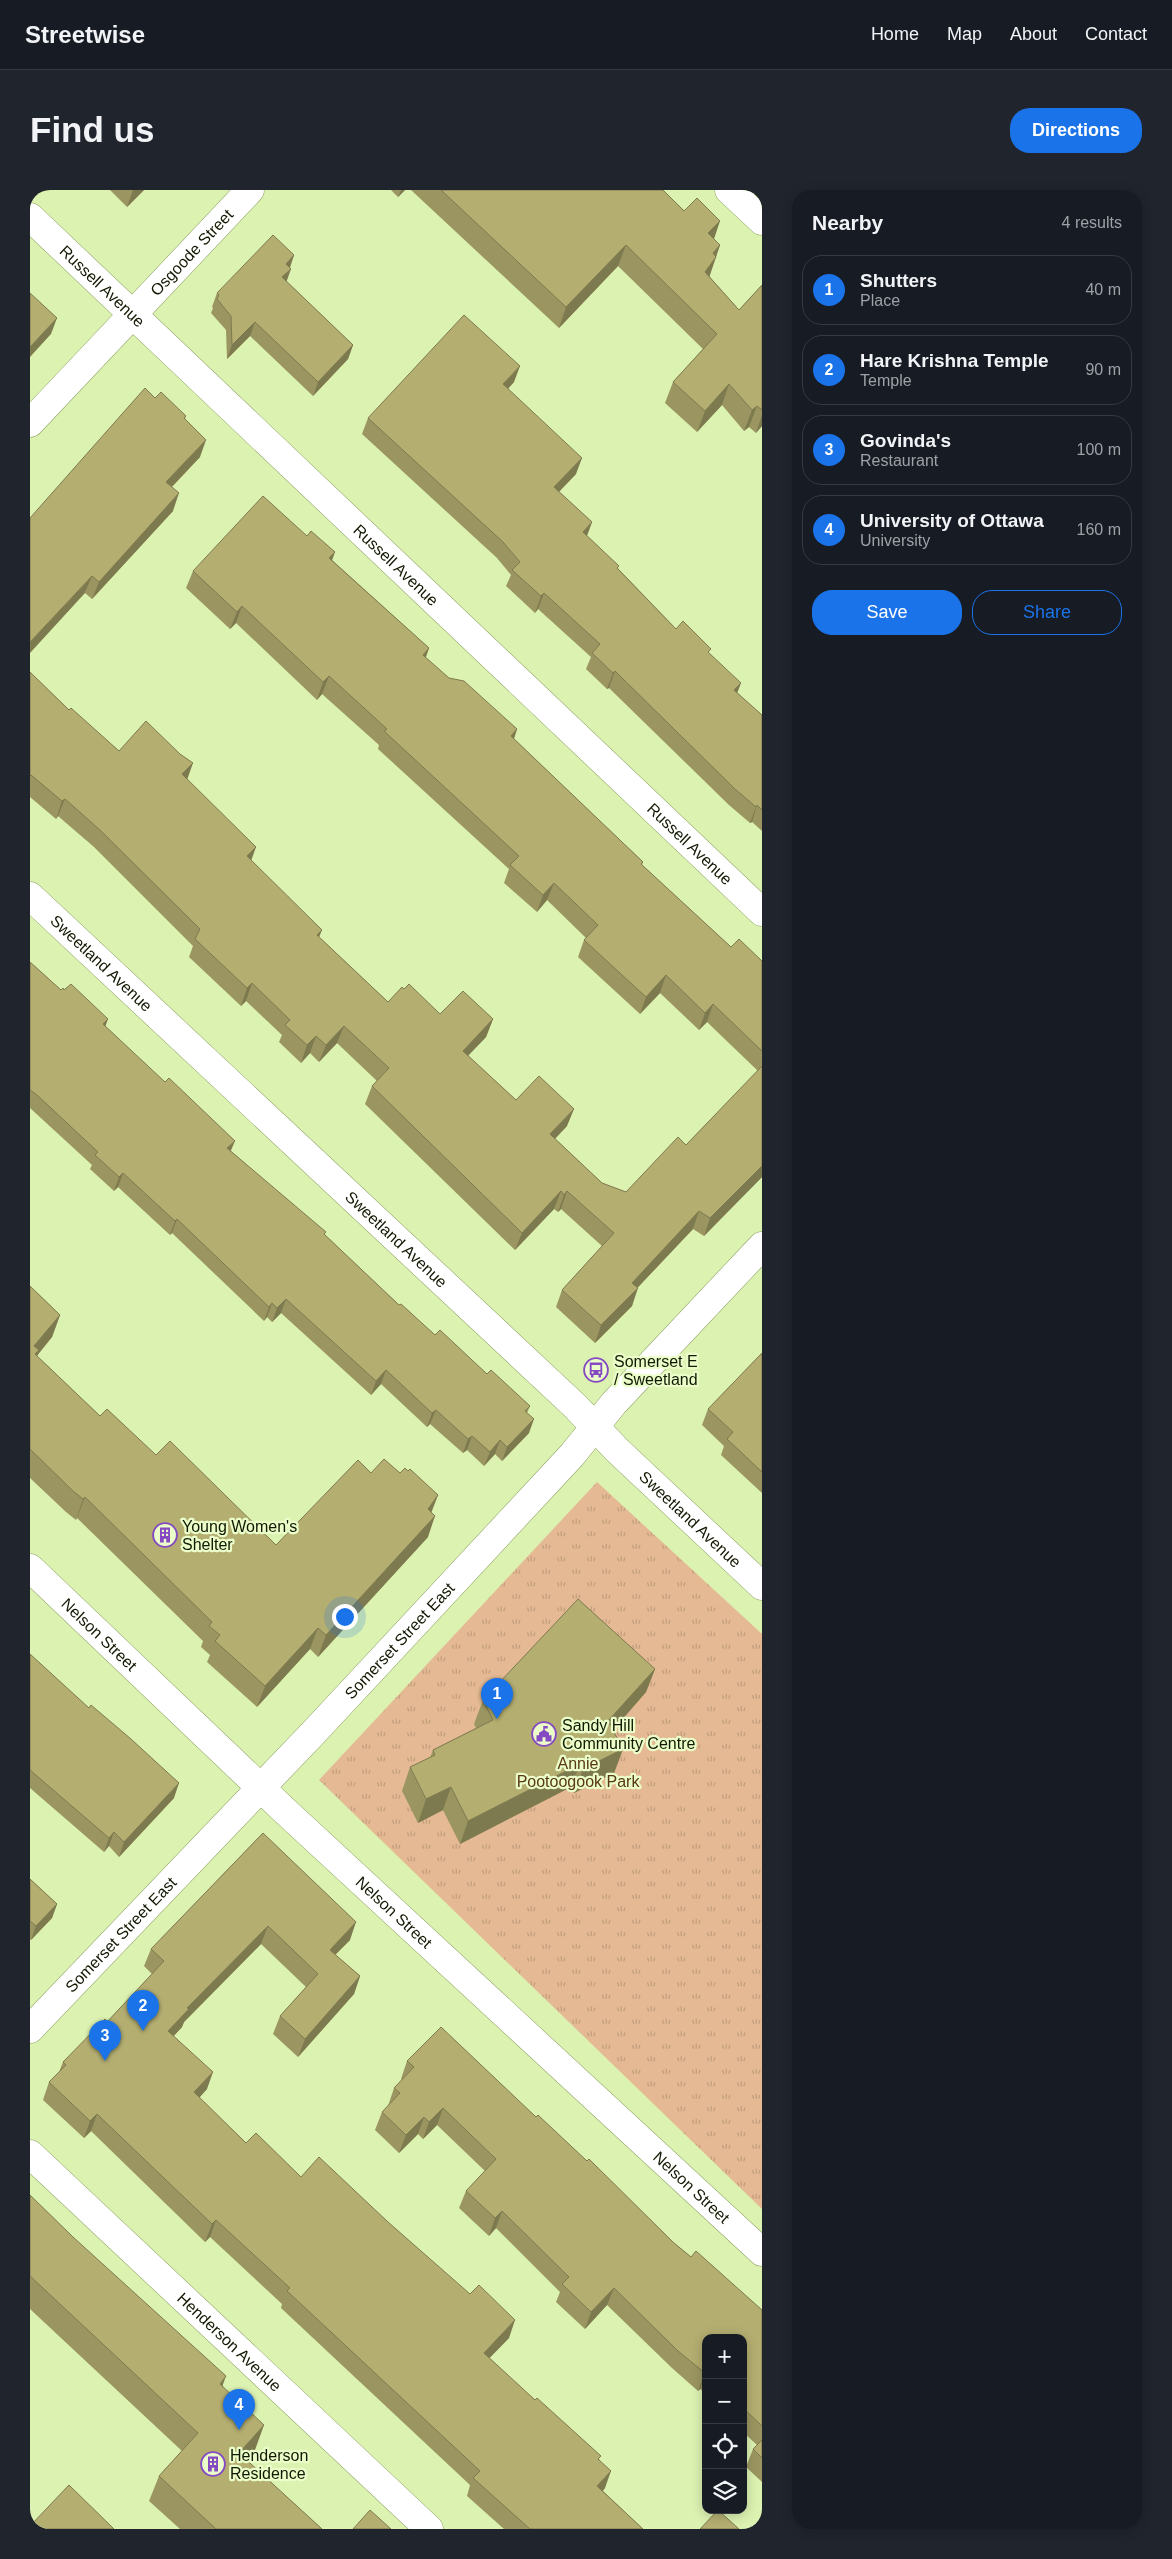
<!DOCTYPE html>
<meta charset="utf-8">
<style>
:root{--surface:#171b24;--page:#20242c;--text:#f1f3f6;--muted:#9ea1a6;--line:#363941;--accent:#1a73e8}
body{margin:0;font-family:Helvetica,sans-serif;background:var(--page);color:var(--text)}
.controls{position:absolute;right:15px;bottom:15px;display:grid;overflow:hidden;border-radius:10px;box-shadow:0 2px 12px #0003}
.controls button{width:45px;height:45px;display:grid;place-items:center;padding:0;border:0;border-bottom:1px solid var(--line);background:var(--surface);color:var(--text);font:25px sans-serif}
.you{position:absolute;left:314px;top:1426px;width:18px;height:18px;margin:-12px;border:4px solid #fff;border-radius:50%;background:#1a73e8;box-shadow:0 0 0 8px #1a73e833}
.badge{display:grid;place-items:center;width:32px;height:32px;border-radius:50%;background:var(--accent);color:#fff;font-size:16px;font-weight:700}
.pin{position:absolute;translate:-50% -41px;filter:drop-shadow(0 1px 2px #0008)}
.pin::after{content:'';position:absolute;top:26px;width:18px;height:15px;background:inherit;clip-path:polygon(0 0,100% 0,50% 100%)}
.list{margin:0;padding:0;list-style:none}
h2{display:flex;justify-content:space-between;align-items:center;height:65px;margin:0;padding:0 20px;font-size:21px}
h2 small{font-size:16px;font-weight:400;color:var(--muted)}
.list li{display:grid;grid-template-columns:32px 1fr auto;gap:15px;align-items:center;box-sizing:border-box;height:70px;margin:0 10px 10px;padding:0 10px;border:1px solid var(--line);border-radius:20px}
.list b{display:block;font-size:19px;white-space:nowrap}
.list p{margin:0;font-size:16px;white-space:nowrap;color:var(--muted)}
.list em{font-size:16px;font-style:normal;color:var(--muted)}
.actions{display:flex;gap:10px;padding:15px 20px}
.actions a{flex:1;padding:11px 0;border:1px solid var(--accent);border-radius:20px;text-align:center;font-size:18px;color:var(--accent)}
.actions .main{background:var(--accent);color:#fff}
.icon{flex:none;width:28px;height:28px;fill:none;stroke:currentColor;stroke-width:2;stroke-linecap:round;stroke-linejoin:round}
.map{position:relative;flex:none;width:732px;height:2339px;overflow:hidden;border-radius:20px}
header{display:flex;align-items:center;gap:30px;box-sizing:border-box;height:70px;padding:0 25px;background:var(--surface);border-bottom:1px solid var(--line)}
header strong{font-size:24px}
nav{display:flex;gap:28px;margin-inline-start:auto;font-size:18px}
.intro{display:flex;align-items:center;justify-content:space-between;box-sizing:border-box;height:120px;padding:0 30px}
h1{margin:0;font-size:35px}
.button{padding:12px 22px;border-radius:20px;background:var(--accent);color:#fff;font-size:18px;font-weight:700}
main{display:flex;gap:30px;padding:0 30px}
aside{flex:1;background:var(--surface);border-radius:20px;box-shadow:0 2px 12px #0003}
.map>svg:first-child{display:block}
</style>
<header>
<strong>Streetwise</strong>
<nav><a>Home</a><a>Map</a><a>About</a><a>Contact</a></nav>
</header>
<div class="intro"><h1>Find us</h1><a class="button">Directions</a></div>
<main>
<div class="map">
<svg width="732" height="2339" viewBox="0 0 732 2339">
<defs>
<pattern id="park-tufts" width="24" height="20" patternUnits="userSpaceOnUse" patternTransform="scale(1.25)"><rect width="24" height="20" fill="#e4b993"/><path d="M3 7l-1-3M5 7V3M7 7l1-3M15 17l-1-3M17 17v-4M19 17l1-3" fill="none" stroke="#c39e7d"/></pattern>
</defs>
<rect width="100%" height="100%" fill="#dcf2b1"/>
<path fill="url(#park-tufts)" d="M567,1292L732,1444V2019L289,1590Z"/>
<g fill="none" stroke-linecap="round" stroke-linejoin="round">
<g stroke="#8da163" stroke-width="29">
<g id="street">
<path id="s1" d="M0,27L732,722"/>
<path id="s2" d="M0,233L220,0"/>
<path id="s3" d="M0,706L545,1216L587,1260L732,1396"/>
<path id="s4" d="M0,1378L255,1621L732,2062"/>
<path id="s5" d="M0,1964L399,2339"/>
</g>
</g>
<g stroke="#8da163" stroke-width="29">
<g id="secondary">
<path d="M699,0L732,31"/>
<path id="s6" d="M0,1839L286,1540L542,1265L584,1213L732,1056"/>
</g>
</g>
<use href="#street" stroke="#fff" stroke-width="28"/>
<use href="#secondary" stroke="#fff" stroke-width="28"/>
</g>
<path fill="#9b9661" d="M80,0H114L97,17Z
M361,0H375L368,7Z
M381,0H633L690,55L679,86L709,120L732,95V236L726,243L719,237L714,241L692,215L667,242L635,213L643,192L673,159L588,76L529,138Z
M264,65L256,91L323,155L318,169L283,206L220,146L197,169L196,140L181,123L183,118L182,117L187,103Z
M484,192L478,199L546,284L529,302L562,332L557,346L646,439L679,464L707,503L732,525V641L722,632L720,633L699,615L579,498L577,499L556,479L561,467L508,419L505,423L476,396L481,385L467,368L332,244L338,228Z
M125,208L156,226L155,229L170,267L142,297L143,321L62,409L55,403Z
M302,370L399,458L395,468L419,488L487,539L484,549L613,672L612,675L701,757L732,771V987L674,1046L663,1039L607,1098L602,1116L565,1153L526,1117L532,1100L572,1056L531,1019L528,1022L524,1019L485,1060L335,914L342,896L347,891L307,853L289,872L280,863L271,873L249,852L252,845L216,811L211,816L159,767L163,756L64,657L28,626L26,629L0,607V482L39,520L89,561L157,589L221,670L289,747L358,812L374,799L410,824L463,829L456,847L438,866L486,910L537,936L525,949L572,993L596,1002L656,955L728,881L677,832L669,840L630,803L610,824L548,767L554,750L556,748L517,710L507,722L474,693L479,679L348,559L349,555L292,504L287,510L206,433L200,439L156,398L163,381Z
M0,772L31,800L75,836L201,961L295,1045L369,1115L405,1145L457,1184L500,1216L497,1223L499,1243L472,1271L465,1264L454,1276L437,1260L433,1263L400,1234L397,1237L351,1194L341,1205L251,1123L242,1132L237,1127L234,1131L142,1043L140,1045L88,997L84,1001L60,979L62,975L0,918Z
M0,1096L30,1125L22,1147L7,1166L70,1226L126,1265L246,1355L341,1283H370L408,1305L401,1322L398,1347L288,1467L280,1459L227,1517L177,1472L180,1465L171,1457L173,1451L47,1328L46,1330L36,1322L0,1288Z
M732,1163V1303L691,1265L694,1256L672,1235L678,1219Z
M0,1464L144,1608L89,1667L79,1656L74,1662L0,1598Z
M625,1479L616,1502L583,1540L593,1559L584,1583L544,1603L541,1597L430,1654L413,1620L388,1633L372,1601L380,1577L400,1568L403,1560L446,1538L444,1534L453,1510Z
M233,1643L320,1750L305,1765L330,1786L324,1804L268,1867L243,1844L250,1826L276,1797L231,1754L154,1832L152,1837L144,1846L177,1899L169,1908L216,1953L271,1987L479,2148L459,2168L570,2270L575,2298L573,2301L613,2339H474L437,2306L440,2295L251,2118L252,2114L180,2047L175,2052L61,1941L54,1948L13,1910L19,1892L29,1882L33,1872L77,1832L122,1784L114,1776L121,1759Z
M0,1689L27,1714L22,1728L1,1750L0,1749Z
M377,1871L506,1927L644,2053L661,2067L732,2120V2292L716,2277L723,2259L727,2255L713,2242V2148H676V2204L670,2199L668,2201L642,2178L577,2115L555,2139L526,2112L530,2102L466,2038L459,2046L429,2018L436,2001L455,1981L407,1935L393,1949L388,1944L369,1963L345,1940L352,1922L358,1916L364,1898L372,1890L371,1889Z
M0,2005L193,2196L225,2260L216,2270L292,2339H150L119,2311L129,2286L152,2261L0,2119Z"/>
<path fill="#7e7a4f" d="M103,0H114L97,17Z
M371,0H375L368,7Z
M690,31L683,52L678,43Z
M596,55L588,76L529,138L536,117Z
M690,55L679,88L668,103L683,63Z
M264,65L259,79L256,74Z
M261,79L256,93L252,87Z
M27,128L21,144L0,167V157Z
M225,132L220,146L197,169L202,155Z
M323,155L318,169L283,206L288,192Z
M490,176L484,192L467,210L473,194Z
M699,194L692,215L667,242L675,221Z
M727,216L719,237L714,241L722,220Z
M732,225V236L726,243Z
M176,250L170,267L130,309L136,292Z
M552,268L546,284L518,313L524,297Z
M149,303L143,321L62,409L69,392Z
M562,332L556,348L553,342Z
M305,362L299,379V368Z
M62,386L55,403L0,463V452Z
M514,403L508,419L505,423L511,406Z
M212,416L206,433L200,439L207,422Z
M399,458L393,476V465Z
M585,481L579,498L577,499L583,483Z
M299,486L292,504L287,510L293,492Z
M711,493L705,509L704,500Z
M487,539L481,557V546Z
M163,573L157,590L152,584Z
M35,609L28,626L26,629L32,611Z
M727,615L722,632L720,633L726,617Z
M226,657L220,674L217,666Z
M524,693L517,710L507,722L513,705Z
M292,740L285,757L287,745Z
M636,785L630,803L610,824L616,807Z
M222,793L216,811L211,816L217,798Z
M683,814L677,832L669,840L675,823Z
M78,829L73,843V834Z
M463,829L456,847L426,878L433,861Z
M314,836L307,853L289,872L296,855Z
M286,846L280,863L271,873L277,855Z
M544,919L537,936L513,961L520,944Z
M205,951L199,965L197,958Z
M732,976V987L674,1046L680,1028Z
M93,983L88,997L84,1001L89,987Z
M531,1001L524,1019L485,1060L492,1043Z
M537,1001L531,1019L528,1022L534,1005Z
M669,1021L663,1039L596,1110L602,1093Z
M147,1029L142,1043L140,1045L145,1031Z
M608,1098L602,1116L565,1153L571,1135Z
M256,1109L251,1123L242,1132L247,1118Z
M242,1113L237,1127L234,1131L239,1117Z
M30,1125L22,1147L8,1164L1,1182L4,1156Z
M356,1180L351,1194L341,1205L346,1191Z
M406,1220L400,1234L397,1237L402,1223Z
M504,1229L499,1243L472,1271L477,1257Z
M442,1246L437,1260L433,1263L438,1249Z
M470,1250L465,1264L454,1276L460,1262Z
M408,1305L400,1326L398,1319Z
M55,1307L47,1328L46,1330L53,1309Z
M405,1326L398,1347L288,1467L296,1445Z
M288,1438L280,1459L227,1517L235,1496Z
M625,1479L616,1502L570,1555L578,1531Z
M593,1559L584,1583L544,1603L553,1579Z
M550,1574L541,1597L430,1654L438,1631Z
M149,1593L144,1608L89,1667L94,1652Z
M421,1597L413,1620L388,1633L396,1609Z
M84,1642L79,1656L74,1662L79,1648Z
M27,1714L22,1728L1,1750L6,1736Z
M326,1732L320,1750L293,1777L300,1760Z
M238,1736L231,1754L154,1832L152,1837L132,1858L138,1841L157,1818Z
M330,1786L324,1804L268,1867L275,1849Z
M183,1882L177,1899L158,1920L164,1902Z
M413,1918L407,1935L393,1949L399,1932Z
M67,1924L61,1941L54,1948L60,1931Z
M394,1927L388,1944L369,1963L376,1945Z
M472,2021L466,2038L459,2046L465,2028Z
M186,2030L180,2047L175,2052L182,2034Z
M584,2098L577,2115L555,2139L561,2122Z
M485,2130L479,2148L447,2181L454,2163Z
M676,2182L670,2199L668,2201L675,2183Z
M196,2186L187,2211L190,2194Z
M234,2235L225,2260L200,2288L209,2263Z
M581,2281L575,2298L561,2313L567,2296Z"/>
<path fill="#b4ae71" stroke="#7e7a4f" d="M411,0H633L654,21L667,8L690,31L678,43L690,55L683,63L686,67L675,82L709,120L732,95V220L727,216L722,220L699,194L675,221L643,192L687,144L596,55L536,117Z
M243,45L264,65L256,74L261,79L252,87L323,155L288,192L225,132L202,155L201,126L187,109L189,105L187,103Z
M0,103L27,128L0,157Z
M434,125L490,176L473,194L552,268L524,297L562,332L553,342L589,376L587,378L646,439L653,431L681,459L678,462L711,493L704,500L732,525V620L727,615L726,617L705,599L585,481L583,483L562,463L570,454L514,403L511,406L482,380L490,372L473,352L338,228Z
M115,198L125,208L131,202L156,226L154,228L176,250L136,292L149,303L69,392L62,386L0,452V328Z
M233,306L277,346L281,341L305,362L299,368L399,458L393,465L419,488L434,491L487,539L481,546L613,672L611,674L701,757L709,749L732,771V861L683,814L675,823L636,785L616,807L554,750L568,735L524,693L513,705L480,675L489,666L354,541L357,539L299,486L293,492L212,416L207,422L163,381Z
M0,482L39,520L41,518L89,561L116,531L150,564L163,573L152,584L226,657L217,666L292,740L287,745L358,812L372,797L374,799L379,794L410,824L433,801L463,829L433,861L486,910L509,886L544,919L520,944L572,993L596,1002L648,947L656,955L732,876V976L680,1028L669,1021L602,1093L608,1098L571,1135L532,1100L584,1043L537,1001L534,1005L531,1001L492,1043L342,896L359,878L314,836L296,855L286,846L277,855L255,835L260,830L222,793L217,798L165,749L170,739L70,640L35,609L32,611L1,585L0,586Z
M0,772L31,800L33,798L34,800L41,794L78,829L73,834L135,892L139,888L205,951L197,958L296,1042L294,1044L369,1115L371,1114L405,1145L410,1140L457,1184L461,1180L500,1216L495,1221L504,1229L477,1257L470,1250L460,1262L442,1246L438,1249L406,1220L402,1223L356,1180L346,1191L256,1109L247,1118L242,1113L239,1117L147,1029L145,1031L93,983L89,987L65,965L68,962L7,905L0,900Z
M0,1096L30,1125L4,1156L9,1160L5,1164L70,1226L77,1219L126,1265L140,1251L246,1355L328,1270L341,1283L354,1269L370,1283L375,1278L378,1281L380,1279L408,1305L398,1319L405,1326L296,1445L288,1438L235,1496L185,1451L190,1445L179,1436L182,1432L55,1307L53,1309L43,1301L0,1259Z
M732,1163V1282L697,1249L703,1242L678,1219Z
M548,1409L625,1479L578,1531L593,1559L553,1579L550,1574L438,1631L421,1597L396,1609L380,1577L405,1565L403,1560L463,1530L453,1510Z
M0,1464L59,1518L61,1515L101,1549L149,1593L94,1652L84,1642L79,1648L0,1580Z
M233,1643L326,1732L300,1760L330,1786L275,1849L250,1826L288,1784L238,1736L157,1818L159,1819L138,1841L183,1882L164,1902L216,1953L226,1943L271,1987L289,1967L358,2032L440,2104L449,2095L485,2130L454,2163L505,2210L507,2208L571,2266L568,2269L581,2281L567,2296L613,2339H500L443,2288L450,2281L257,2101L260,2098L186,2030L182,2034L67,1924L60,1931L19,1892L36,1875L33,1872L75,1829L77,1832L134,1771L121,1759Z
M0,1689L27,1714L6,1736L0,1731Z
M411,1837L506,1927L508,1925L557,1971L559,1969L644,2053L661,2067L666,2061L732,2120V2236L713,2218V2148H676V2182L675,2183L648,2161L584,2098L561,2122L532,2094L539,2087L472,2021L465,2028L436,2001L466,1969L413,1918L399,1932L394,1927L376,1945L352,1922L370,1903L364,1898L384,1877L377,1871Z
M0,2005L43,2047L196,2186L190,2194L234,2235L209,2263L292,2339H186L129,2286L168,2243L0,2086Z
M732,2250V2268L723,2259Z
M39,2295L84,2339H0V2336Z
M340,2320L361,2339H323Z
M688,2320L709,2339H670Z"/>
<defs>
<g id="bus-ring" transform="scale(1.25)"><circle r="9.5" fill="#ebfeca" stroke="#854ac1" stroke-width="1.5"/><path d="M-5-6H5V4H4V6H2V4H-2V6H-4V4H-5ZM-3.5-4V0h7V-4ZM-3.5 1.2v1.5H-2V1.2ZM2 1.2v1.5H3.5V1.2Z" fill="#854ac1"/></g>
<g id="building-ring" transform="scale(1.25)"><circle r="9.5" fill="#ebfeca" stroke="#854ac1" stroke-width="1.5"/><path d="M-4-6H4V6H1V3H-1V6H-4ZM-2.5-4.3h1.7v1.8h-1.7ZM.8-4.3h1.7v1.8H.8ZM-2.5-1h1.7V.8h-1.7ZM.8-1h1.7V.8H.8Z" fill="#854ac1"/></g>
<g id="civic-ring" transform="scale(1.25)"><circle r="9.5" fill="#ebfeca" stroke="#854ac1" stroke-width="1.5"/><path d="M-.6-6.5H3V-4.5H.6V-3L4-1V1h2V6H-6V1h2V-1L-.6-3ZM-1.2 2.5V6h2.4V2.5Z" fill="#854ac1"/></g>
</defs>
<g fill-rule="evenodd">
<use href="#bus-ring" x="566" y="1180"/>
<use href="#building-ring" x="135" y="1345"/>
<use href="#civic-ring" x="514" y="1544"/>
<use href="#building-ring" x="183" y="2274"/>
</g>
<g text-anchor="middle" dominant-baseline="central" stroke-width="4.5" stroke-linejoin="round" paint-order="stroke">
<g font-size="16" fill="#121902" stroke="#ebfeca">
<text stroke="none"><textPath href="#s2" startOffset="235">Osgoode Street</textPath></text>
<text stroke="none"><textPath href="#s1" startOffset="100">Russell Avenue</textPath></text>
<text stroke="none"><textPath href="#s1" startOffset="505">Russell Avenue</textPath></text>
<text stroke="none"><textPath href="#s1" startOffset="910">Russell Avenue</textPath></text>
<text stroke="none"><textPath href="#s3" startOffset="98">Sweetland Avenue</textPath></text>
<text stroke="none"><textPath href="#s3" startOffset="502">Sweetland Avenue</textPath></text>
<text stroke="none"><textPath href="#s3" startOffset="908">Sweetland Avenue</textPath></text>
<text stroke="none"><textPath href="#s4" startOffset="96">Nelson Street</textPath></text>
<text stroke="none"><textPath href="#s6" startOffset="536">Somerset Street East</textPath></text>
<text stroke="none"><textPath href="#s4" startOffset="501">Nelson Street</textPath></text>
<text stroke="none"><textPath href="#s6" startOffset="131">Somerset Street East</textPath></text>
<text stroke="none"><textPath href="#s4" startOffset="906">Nelson Street</textPath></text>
<text stroke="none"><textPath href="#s5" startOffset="274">Henderson Avenue</textPath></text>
</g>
<g font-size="16" fill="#121902" stroke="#ebfeca" text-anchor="start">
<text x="584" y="1171">Somerset E<tspan x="584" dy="18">/ Sweetland</tspan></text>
<text x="152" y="1336">Young Women's<tspan x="152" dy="18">Shelter</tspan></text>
<text x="532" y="1535">Sandy Hill<tspan x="532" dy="18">Community Centre</tspan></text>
<text x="200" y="2265">Henderson<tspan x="200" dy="18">Residence</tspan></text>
</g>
<g font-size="16" fill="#593816" stroke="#ebfeca">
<text x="548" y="1573">Annie<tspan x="548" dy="18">Pootoogook Park</tspan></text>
</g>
</g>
</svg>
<div class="controls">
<button>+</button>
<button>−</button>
<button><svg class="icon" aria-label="locate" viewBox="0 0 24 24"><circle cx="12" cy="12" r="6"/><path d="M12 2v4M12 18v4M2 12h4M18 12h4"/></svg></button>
<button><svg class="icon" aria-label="layers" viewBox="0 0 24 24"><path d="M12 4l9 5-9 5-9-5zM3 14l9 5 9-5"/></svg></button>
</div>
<div class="you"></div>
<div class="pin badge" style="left:467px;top:1529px">1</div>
<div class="pin badge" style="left:113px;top:1841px">2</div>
<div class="pin badge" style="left:75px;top:1871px">3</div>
<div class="pin badge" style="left:209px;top:2240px">4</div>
</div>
<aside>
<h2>Nearby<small>4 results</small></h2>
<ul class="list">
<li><span class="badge">1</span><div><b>Shutters</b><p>Place</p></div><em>40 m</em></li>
<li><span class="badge">2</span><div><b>Hare Krishna Temple</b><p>Temple</p></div><em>90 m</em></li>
<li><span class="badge">3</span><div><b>Govinda's</b><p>Restaurant</p></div><em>100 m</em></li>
<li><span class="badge">4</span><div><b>University of Ottawa</b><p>University</p></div><em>160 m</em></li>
</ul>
<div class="actions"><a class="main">Save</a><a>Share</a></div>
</aside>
</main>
